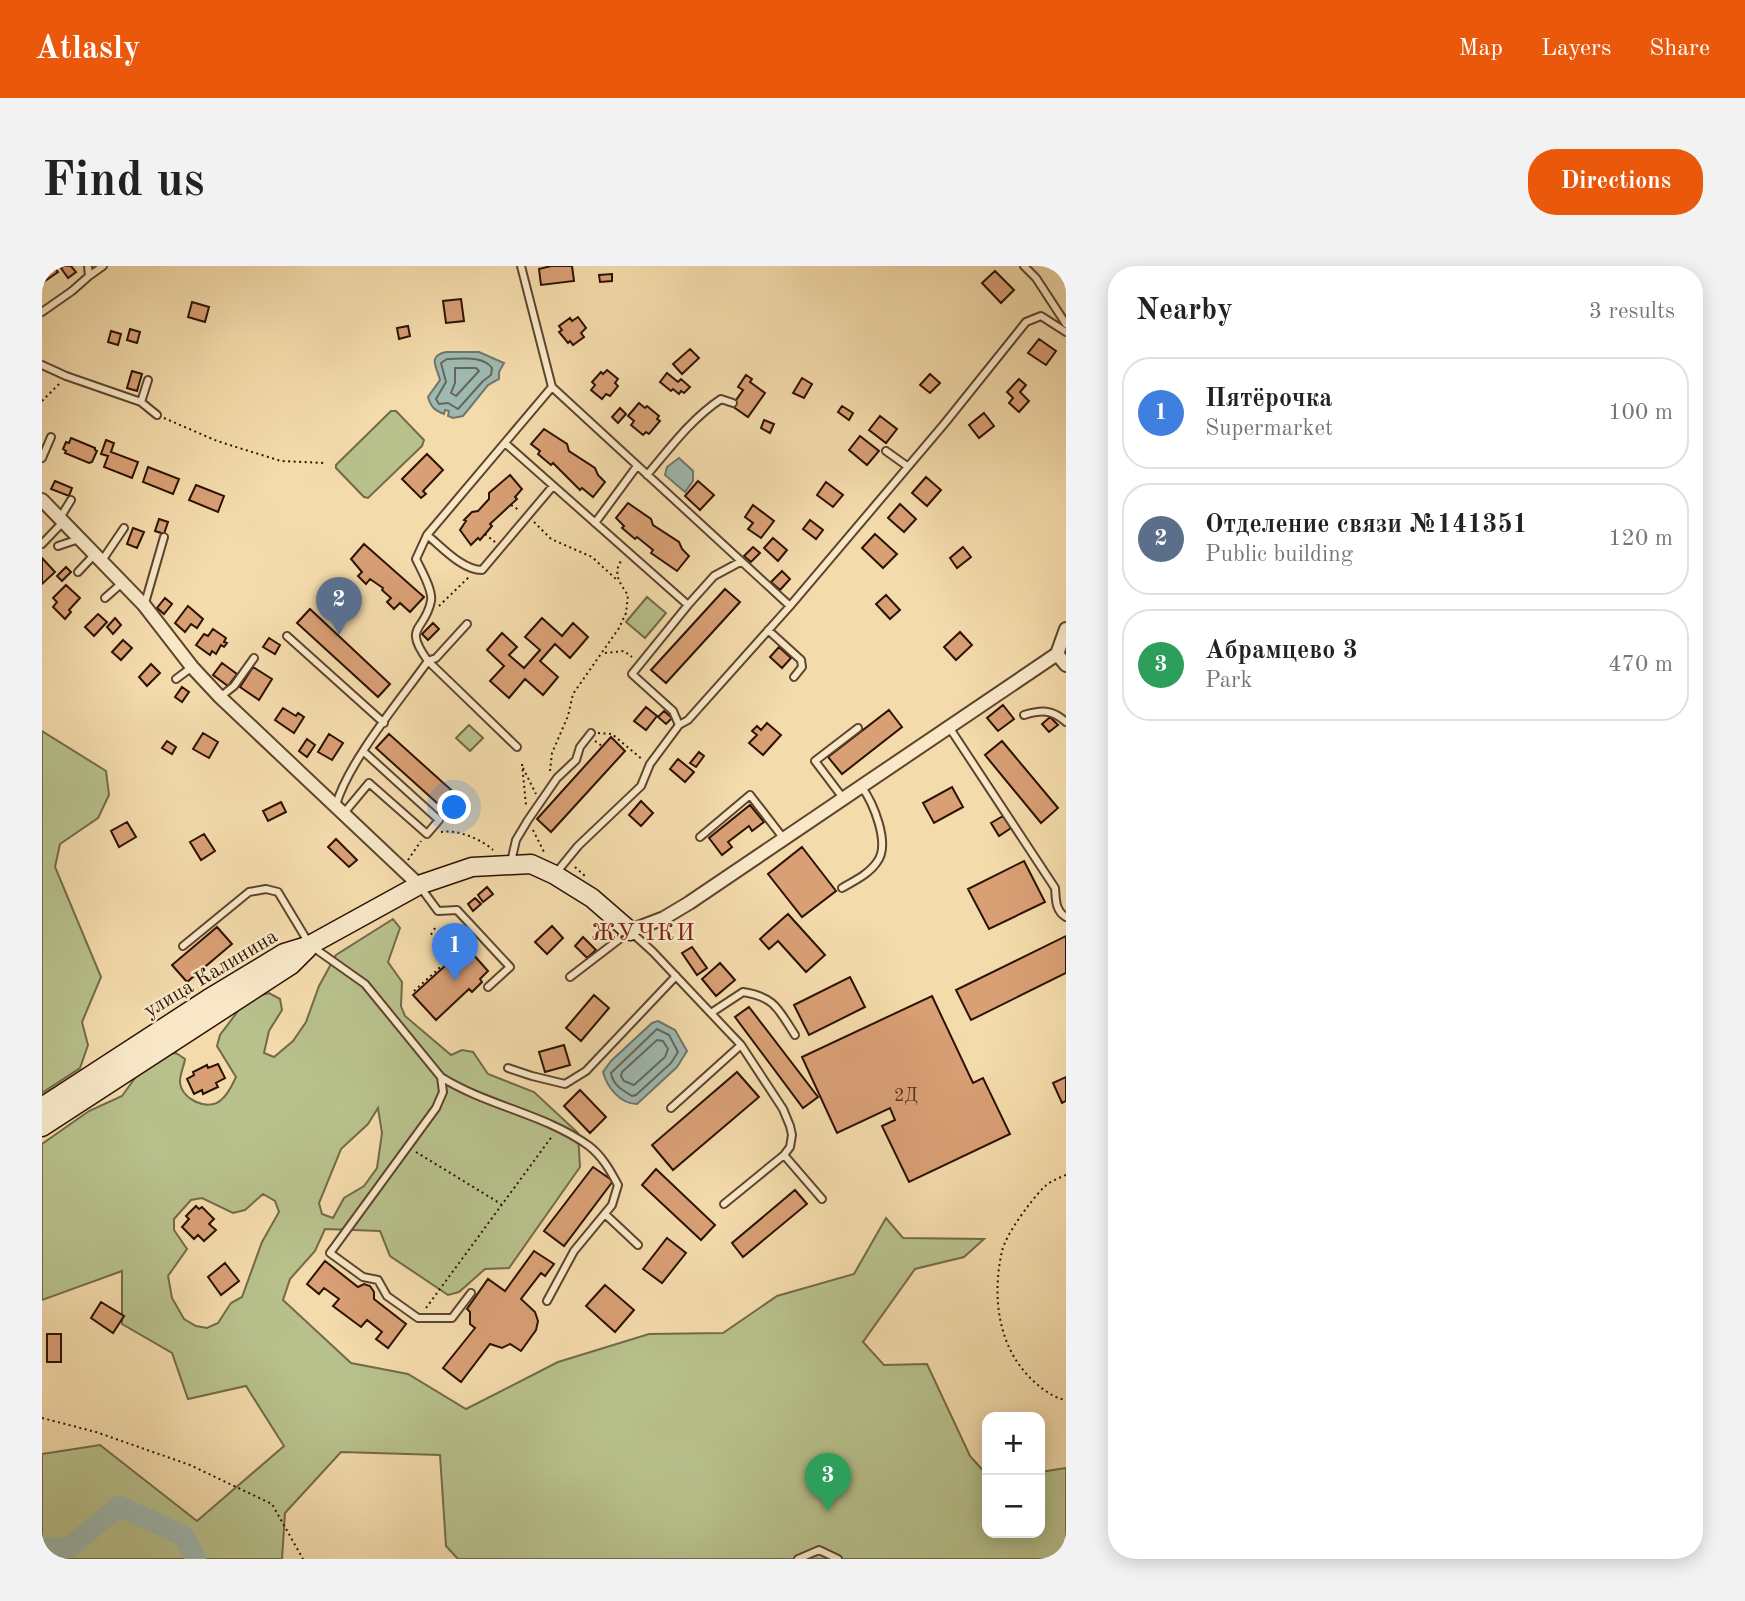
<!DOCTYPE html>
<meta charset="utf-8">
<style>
:root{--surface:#fff;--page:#f2f2f2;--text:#222;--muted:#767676;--line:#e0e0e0;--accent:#ea580c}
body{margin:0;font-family:"Old Standard TT",serif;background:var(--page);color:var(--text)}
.controls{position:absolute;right:21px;bottom:21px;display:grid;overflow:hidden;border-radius:14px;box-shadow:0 4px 18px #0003}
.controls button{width:63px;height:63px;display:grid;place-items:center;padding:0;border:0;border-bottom:2px solid var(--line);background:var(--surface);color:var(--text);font:35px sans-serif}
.you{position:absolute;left:413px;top:542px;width:24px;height:24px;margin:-18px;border:5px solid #fff;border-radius:50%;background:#1a73e8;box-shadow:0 0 0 10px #1a73e833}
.badge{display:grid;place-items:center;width:46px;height:46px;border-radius:50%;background:var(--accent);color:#fff;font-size:23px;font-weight:700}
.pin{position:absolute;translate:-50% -58px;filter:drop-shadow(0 2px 4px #0008)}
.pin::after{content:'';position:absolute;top:37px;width:24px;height:21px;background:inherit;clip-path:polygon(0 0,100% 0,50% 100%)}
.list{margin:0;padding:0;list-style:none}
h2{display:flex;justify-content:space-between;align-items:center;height:91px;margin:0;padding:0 28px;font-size:30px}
h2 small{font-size:23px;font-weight:400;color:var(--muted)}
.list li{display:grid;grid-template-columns:46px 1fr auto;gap:21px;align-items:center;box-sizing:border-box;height:112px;margin:0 14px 14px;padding:0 14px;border:2px solid var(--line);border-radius:28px}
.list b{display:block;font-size:26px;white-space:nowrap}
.list p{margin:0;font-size:23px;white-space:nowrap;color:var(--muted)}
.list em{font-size:23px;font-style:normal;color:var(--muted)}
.map{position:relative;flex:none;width:1024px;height:1293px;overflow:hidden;border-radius:28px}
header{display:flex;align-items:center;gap:42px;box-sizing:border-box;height:98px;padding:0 35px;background:var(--accent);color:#fff}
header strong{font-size:33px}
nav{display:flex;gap:38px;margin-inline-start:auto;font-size:24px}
.intro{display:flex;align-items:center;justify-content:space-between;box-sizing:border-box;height:168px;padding:0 42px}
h1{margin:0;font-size:49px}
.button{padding:18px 32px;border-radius:28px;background:var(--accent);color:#fff;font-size:24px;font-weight:700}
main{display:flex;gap:42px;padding:0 42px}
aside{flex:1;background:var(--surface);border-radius:28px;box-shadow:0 4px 18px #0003}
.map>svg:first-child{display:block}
</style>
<header>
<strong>Atlasly</strong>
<nav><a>Map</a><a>Layers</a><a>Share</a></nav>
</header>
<div class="intro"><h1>Find us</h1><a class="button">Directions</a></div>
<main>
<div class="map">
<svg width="1024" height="1293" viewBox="0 0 1024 1293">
<rect width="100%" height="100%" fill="#f4dbab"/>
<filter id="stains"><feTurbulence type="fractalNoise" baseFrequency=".00286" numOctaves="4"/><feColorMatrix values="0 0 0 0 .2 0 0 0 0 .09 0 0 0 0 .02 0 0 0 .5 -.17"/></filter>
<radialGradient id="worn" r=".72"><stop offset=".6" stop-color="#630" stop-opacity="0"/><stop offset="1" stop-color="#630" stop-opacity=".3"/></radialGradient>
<path fill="#b8c18c" stroke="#726a48" stroke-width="2" fill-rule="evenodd" d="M349,145H354L382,174L380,180L326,232L322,231L294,202V199Z
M605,331L624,347L603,372L584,356Z
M427,459L441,472L428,485L414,472Z
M0,465L64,505L67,529L56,552L18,578L13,601L59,711L40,756L46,779L38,802L0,827Z
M351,653L358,662L346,696L360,716L359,740L363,750L409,789L420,784L431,786L446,808L492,826L536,867L538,901L467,1002L443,1003L417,1026L406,1029L348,990L338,965L283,963L273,985L248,1013L241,1034L309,1097L366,1108L424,1143L516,1096L607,1068L681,1067L735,1030L812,1008L844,952L861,972L942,973L922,991L873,1003L821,1076L842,1099L885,1098L928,1190L945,1209V1267H998V1206L1024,1202V1293H416L404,1280L398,1189L299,1186L243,1247L240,1293H0V1188L58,1179L155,1255L242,1180L204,1120L146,1133L130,1087L80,1058V1005L0,1034V878L47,845L80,830L101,801L122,789L134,787L143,793C142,800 138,808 138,815C138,833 166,846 179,834C186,829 190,819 194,811L175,780L178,769L205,733L227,727L238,733L240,744L227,765L222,787L232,791L251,775L264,756L277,720L294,689ZM336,842L340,867L335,902L322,920L302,932L291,952L280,948L277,937L299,883L326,858ZM221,928L233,935L237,946L220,976L200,1031L189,1037L176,1057L165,1062L154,1060L142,1053L130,1032L126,1010L145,983L132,964V953L149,934L160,932L191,947L203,944Z"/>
<path fill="#9eb9b1" stroke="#70766c" stroke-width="2" d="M404,86H437L462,97L457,106V113L446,119L421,150L411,152L406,150L407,145L403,144L402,148C392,144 389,141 386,131L398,114C395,101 385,90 404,86Z
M637,192L651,205V215L643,226L623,209L625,201Z
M616,755L633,764L645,785L635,801L595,838C578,838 565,821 561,806L569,795L610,757Z"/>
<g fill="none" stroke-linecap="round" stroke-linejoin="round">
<path stroke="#65665b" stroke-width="2" d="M405,93C419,93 441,89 450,102L449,109L441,115L416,143L406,137L397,138L394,133L404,116L399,97Z
M413,102H434L437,105L414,130L409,127L413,117Z
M615,763L627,769L636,786L629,797L594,829L590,830C580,824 571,819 569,807Z
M615,774L621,775L626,783L623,791L592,819L582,815L579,810L580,806Z"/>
<path stroke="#9eb9b1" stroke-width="21" d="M0,1283L28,1281L77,1240L142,1270L154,1293"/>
</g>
<path fill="#d99f75" stroke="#2c1205" stroke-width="2" d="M0,0H11L16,6L0,17Z
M22,0H29L34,6L26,12L19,2Z
M509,0H530L532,15L499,19L497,3Z
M953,5L972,24L959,37L940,17Z
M570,8V15L558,16L557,9Z
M419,33L422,55L404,57L401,35Z
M150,36L167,41L163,56L146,51Z
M536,51L544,62L539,67L542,71L531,79L528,75L526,77L517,66L520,64L517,60L528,52L530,55Z
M366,60L368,70L357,73L355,62Z
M88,63L98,66L95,77L85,74Z
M69,65L79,68L76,79L66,76Z
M997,73L1014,85L1004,99L986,87Z
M648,83L657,92L640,108L631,98Z
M565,104L576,113L573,117L576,120L568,130L564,128L560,133L549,124L553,119L550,116L559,106L561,108Z
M90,105L100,108L95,125L85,122Z
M625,107L636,116L639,113L648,121L642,127L639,125L637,128L631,123L629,125L618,116Z
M888,108L898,117L888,127L878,119Z
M704,109L710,113L708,116L723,127L706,151L690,140L701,124L696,121Z
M760,112L770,118L762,132L751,127Z
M977,113L984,119L978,126L987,135L977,146L967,137L971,132L965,126Z
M597,137L603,142L605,140L617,150L615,153L618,155L607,168L604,166L601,169L589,159L592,155L586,150Z
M800,140L811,147L807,154L796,146Z
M578,142L584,148L576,157L570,151Z
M942,147L952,160L937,172L927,159Z
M838,150L855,163L844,177L827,164Z
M722,154L732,158L728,167L719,162Z
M502,163L525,178L527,185L553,202L556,209L563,216L551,231L540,222L538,224L511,197L509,199L496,188L498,185L489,178Z
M818,170L837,185L825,199L807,184Z
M29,172L53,182V184L55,185L50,196L47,197L23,187L24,185L21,183L24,176L27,177Z
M64,174L72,177L69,186L96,196L90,212L62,201L66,190L59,188Z
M385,188L401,204L381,225L384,228L379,232L360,213Z
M106,201L137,213L131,228L101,216Z
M468,209L480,223L473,231L475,233L448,258L450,260L438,274L436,272L429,279L418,264L424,255L422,254L430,246L436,245L447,233V227Z
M884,211L899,224L885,240L870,227Z
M13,215L30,222L27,230L9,223Z
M656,215L672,229L658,244L643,230Z
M784,216L801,229L791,241L775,229Z
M154,219L182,230L176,246L147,234Z
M586,237L609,253L611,259L637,276L640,283L647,290L635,305L609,287L611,284L595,271L593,273L580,262L582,260L574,252Z
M858,238L874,253L862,266L846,252Z
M711,239L732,255L719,272L706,263L711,257L703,251Z
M117,253L126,256L122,268L113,265Z
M768,254L781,264L774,273L761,263Z
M91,262L102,266L95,282L85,278Z
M833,268L855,288L841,302L820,282Z
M731,272L745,284L736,295L722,282Z
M322,278L382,331L368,346L358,337L352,343L345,336L349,332L340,324L341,322L328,313L324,318L316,310L320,306L309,293Z
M711,281L718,287L709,296L702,290Z
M921,281L929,291L915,302L908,292Z
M0,292L13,306L0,318Z
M24,301L29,306L20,315L15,310Z
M740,305L748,313L738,324L729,316Z
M24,319L38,332L27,344L29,346L23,353L11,341L15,336L11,332Z
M683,323L698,336L624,417L609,404Z
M844,329L858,344L848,353L834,338Z
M123,332L130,338L122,348L115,342Z
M146,340L161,353L155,362L149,358L143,366L133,357Z
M268,343L348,418L336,431L255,357Z
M56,348L65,356L52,370L43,361Z
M73,352L79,359L71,368L65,361Z
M500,352L520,370L531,357L546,371L528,392L513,378L498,395L516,411L501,429L483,413L467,432L448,415L462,400L445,384L460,367L475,381L467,389L482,402L498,384L483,371Z
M391,357L397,363L386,374L380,368Z
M171,363L184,372L182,376L185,377L182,381L179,379L174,388L170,385L168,389L154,379L162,368L166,370Z
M918,366L930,379L914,394L902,381Z
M227,372L238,379L233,388L221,381Z
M81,374L90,382L79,394L70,386Z
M737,381L749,392L740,402L728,391Z
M180,397L195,408L186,420L171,409Z
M109,398L118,407L105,420L97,411Z
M211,401L230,413L217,434L198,421Z
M140,421L147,426L140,436L133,431Z
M961,439L972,453L956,465L945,452Z
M604,441L615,450L604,464L592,455Z
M241,442L254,450L256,447L262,451L252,467L233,454Z
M847,444L860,461L800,508L786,491Z
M622,445L630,452L624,458L616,451Z
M1008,451L1016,459L1007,466L1000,458Z
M725,457L739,469L721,489L707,477L715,469L710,465L715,460L719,464Z
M161,467L176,476L167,492L151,483Z
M287,468L301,477L290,494L276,486Z
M347,468L428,541L420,552L415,555L334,482Z
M569,471L583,485L509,566L495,553Z
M265,473L273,479L265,491L257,485Z
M125,475L134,481L130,488L120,482Z
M960,475L1016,542L999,557L943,489Z
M657,486L662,490L654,501L648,497Z
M636,493L652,506L643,516L628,503Z
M910,521L921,541L892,557L881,537Z
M599,535L611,547L599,560L587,549Z
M239,536L244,546L226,555L221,545Z
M708,539L722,556L710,565L707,560L686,576L690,581L680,589L667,572Z
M961,550L969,562L957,570L949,557Z
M85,556L94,571L77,581L69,565Z
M162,568L173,585L159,594L148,576Z
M294,573L315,594L307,601L286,581Z
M760,581L794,625L760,651L726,608Z
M982,595L1003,636L947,663L926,623Z
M445,621L451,628L441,636L436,629Z
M433,632L439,638L431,645L426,638Z
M746,648L783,689L764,706L736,675L727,683L718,673Z
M510,660L521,672L505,688L493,676Z
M175,661L190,678L145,716L130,699Z
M1024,670V707L929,754L914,724Z
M541,671L554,684L545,692L533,680Z
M421,677L446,705L438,713L440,716L430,726L427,723L394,754L371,729L416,688L413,685Z
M650,681L665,702L655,709L640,687Z
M678,697L693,714L674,730L660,713Z
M808,711L823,741L767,769L752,739Z
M552,729L567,742L539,775L524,762Z
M890,730L931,817L941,812L968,868L867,916L840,860L853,854L848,842L795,867L760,791Z
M707,741L776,831L761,842L693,751Z
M522,779L528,799L503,806L497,786Z
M176,798L183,812L174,817L176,821L161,828L160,824L152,828L145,813L152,809L151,806L165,799L166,802Z
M695,806L717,831L631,904L610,879Z
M1024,811V835L1020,837L1011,817Z
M538,824L564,851L548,867L522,840Z
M551,901L571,915L522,980L502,965Z
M614,903L673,959L659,974L600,919Z
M753,924L765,938L701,991L690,977Z
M154,940L157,943L160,941L172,953L167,958L174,964L162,975L156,969L152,973L140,961L147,953L144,950Z
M625,972L644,987L620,1017L601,1003Z
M492,985L512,998L503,1010L499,1007L479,1033L493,1046L496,1055L494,1064L479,1085L468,1078L460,1082L448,1078L419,1116L401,1102L433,1062L428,1058V1046L425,1043L446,1013L463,1025Z
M283,995L316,1021L322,1018L328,1020L332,1026V1033L364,1058L346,1082L334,1073L340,1066L325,1054L319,1061L291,1040L297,1033L282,1022L277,1028L265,1018Z
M183,997L197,1015L179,1029L166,1011Z
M563,1019L592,1044L573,1066L544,1040Z
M59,1036L82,1050L71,1067L49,1052Z
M5,1068H19V1096H5Z"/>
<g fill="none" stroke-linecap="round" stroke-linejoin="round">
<g stroke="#5e442e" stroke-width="10">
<path id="lane" d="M479,0L510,121L748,340
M982,0L994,12L1024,58
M47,10L61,0
M0,46L30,25L47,10L46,0
M0,99L24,110L99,136L115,149
M99,136L106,114
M463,177L646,339
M844,185L865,200
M0,192L9,171
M605,209C628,182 649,153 679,133L691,137
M18,252L29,234
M553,257L595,200
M385,269C400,281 420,304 440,304L511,220
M0,278L21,256
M16,280L37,273
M59,296L82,262
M36,306L52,289
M63,332L80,317
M103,337L122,271
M726,364L759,394L760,401L752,411
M245,370L342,457
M134,413L150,401
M178,431L192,420L212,392
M982,449C999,444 1010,443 1024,456
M637,459L631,445L590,408L646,339L672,310L698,296
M907,461L1013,622C1014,633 1013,645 1024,651
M475,481L386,395C360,359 383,366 389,335C391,324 379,304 374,293L385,269L510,121
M801,532L773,495L816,462
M294,539C306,496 359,433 386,395L394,392L425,358
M302,547L327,517L385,568L397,554L322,486
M658,571L708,529L742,573
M469,596L474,574L486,554L515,512L534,494L538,481L549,467
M514,607L536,580L599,520L608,498L637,459L646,454L748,340L903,157L984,56L999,50L1024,66
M379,622L396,645L415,644L468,701L446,721
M800,622C812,615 827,608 835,596C849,578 831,536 819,520
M141,680L207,626L224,623L236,626L268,679L323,718L399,811L401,826L394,842L288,987L321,1011L336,1014L345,1030L376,1052H410L429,1027
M528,711L588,665L611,686L699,779L741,843L748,860L750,869L748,881L742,889L682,938
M669,747L701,726C733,731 736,743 753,769
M466,802L490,810L523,818L544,805L634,710
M399,811C445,840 503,848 547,880C560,890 568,904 576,919L570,939L532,985L505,1035
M629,842L699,779
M742,889L780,933
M563,948L596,979
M756,1293L777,1284L796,1293"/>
</g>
<g stroke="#5e442e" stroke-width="16">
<path id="street" d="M0,234L102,339L150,401L178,431L377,619
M1015,388L1024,363
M588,665L622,652L647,637L1015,388L1024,399"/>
</g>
<g stroke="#2c1205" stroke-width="21">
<path id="secondary" d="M0,841L166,733L242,687L268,679L377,619L430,601L489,598L513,609L550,632L588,665
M0,861L249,699L266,682"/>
</g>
<path stroke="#2c1205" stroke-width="2" stroke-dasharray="2 3.5" stroke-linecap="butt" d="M0,135L19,116
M122,152L175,175L239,195L282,197
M469,239L477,244
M492,256L509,273L550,291L575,314
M443,268L453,276
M397,340L428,310
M563,387L582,385L590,391
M556,467L570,468L601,494
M553,475L560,480
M480,498L484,539
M481,502L494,528
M508,505L510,487L526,450L531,428L577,362L584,347L586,329C578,318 570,306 580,294
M491,564L503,588
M399,566C415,563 439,573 451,584
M366,594L379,575
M533,601L543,610
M392,662L402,677L412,668L415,670L404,680L405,682L416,673L419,675L408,686L411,690
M626,663L629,672
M389,667L406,693
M372,725L414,687
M374,886L459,938
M1024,909C1016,912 1007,916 1001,922C988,936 964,968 960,985C949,1034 957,1087 996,1119C1004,1126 1013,1132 1024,1134
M384,1042L511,869
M0,1152L54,1166L148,1199L230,1238L261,1293"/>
<use href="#lane" stroke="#f8e8c8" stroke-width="6"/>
<use href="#street" stroke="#f8e8c8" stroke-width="12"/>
<use href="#secondary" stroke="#f8e8c8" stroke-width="18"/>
</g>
<g text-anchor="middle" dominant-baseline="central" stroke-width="5" stroke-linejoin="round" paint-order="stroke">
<g font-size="18" fill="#573521">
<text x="864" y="830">2Д</text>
</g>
<g font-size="21" fill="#2c1205" stroke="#f8e8c8">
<text transform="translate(169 708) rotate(-31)">улица Калинина</text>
</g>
<g font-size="24" letter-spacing="2" fill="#7a1f14" stroke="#f8e8c8">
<text x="602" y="668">ЖУЧКИ</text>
</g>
</g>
<rect width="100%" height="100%" filter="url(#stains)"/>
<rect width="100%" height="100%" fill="url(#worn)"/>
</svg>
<div class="controls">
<button>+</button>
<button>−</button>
</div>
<div class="you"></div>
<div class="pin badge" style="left:413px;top:715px;background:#3f7fe0">1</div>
<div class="pin badge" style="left:297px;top:369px;background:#5c6f8a">2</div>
<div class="pin badge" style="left:786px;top:1245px;background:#2e9e5b">3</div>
</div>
<aside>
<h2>Nearby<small>3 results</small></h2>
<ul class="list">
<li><span class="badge" style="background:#3f7fe0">1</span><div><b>Пятёрочка</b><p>Supermarket</p></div><em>100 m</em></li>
<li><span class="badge" style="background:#5c6f8a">2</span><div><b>Отделение связи №141351</b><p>Public building</p></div><em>120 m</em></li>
<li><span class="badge" style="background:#2e9e5b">3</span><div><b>Абрамцево 3</b><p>Park</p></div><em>470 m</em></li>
</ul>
</aside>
</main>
